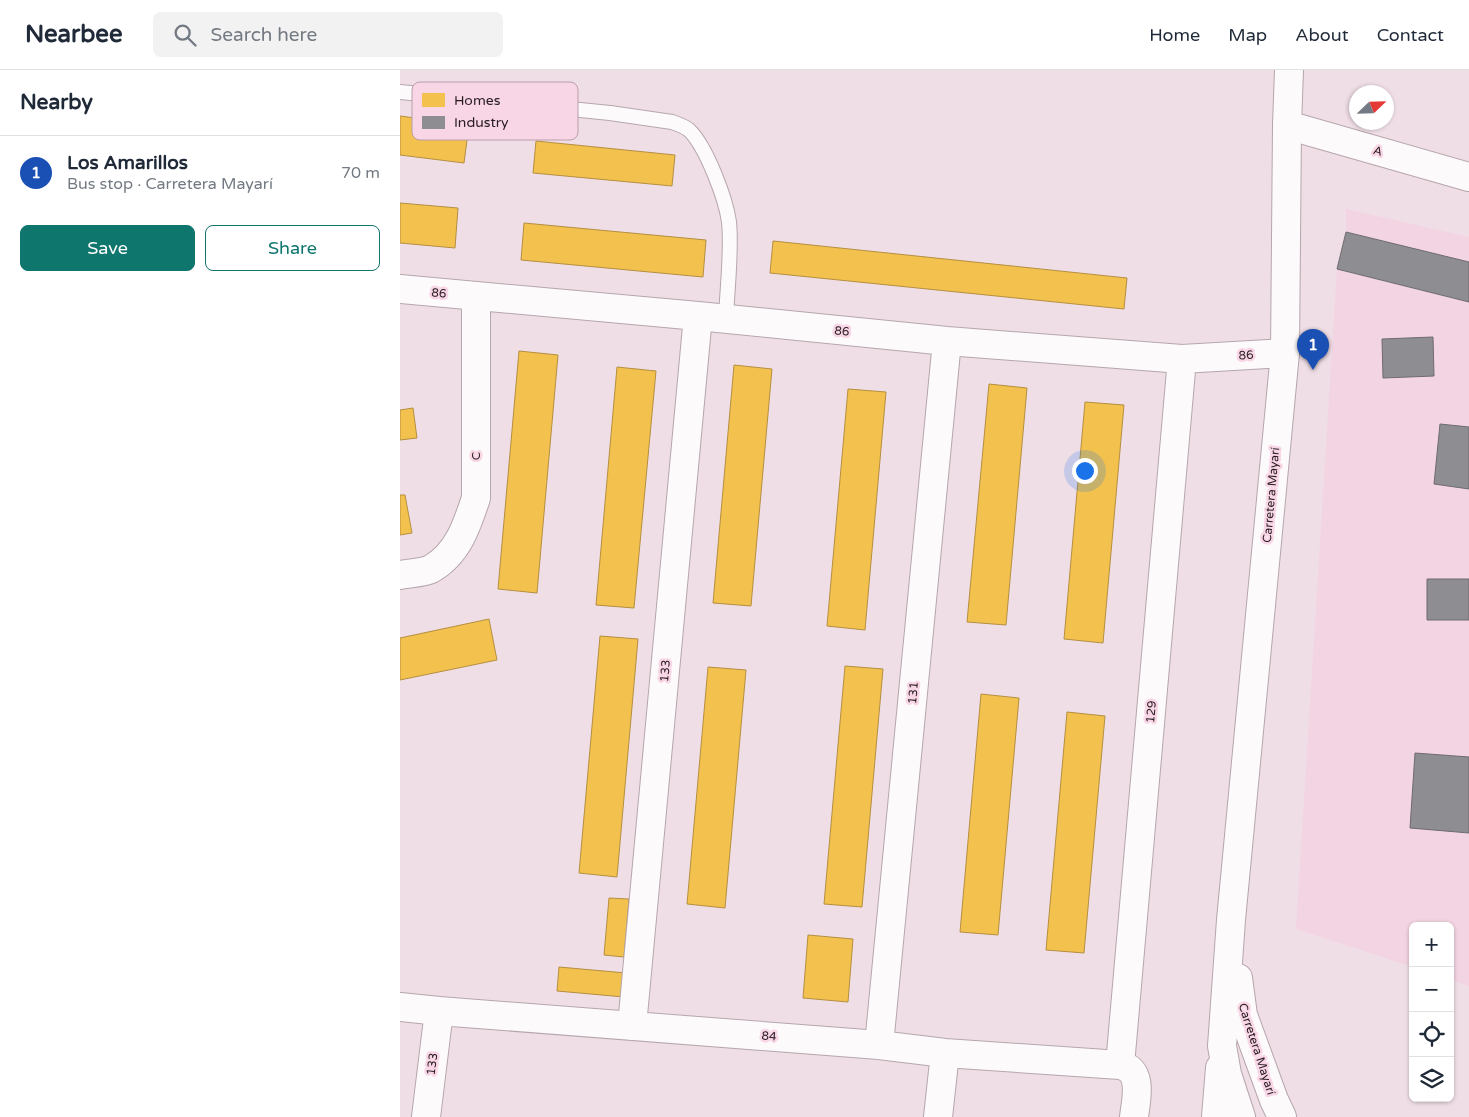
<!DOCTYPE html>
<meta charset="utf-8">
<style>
:root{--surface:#fff;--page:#f2f2f3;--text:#1f2937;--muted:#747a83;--line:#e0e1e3;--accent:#0f766e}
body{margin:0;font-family:"Varela Round",sans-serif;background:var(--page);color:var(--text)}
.controls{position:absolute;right:15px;bottom:15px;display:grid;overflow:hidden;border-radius:8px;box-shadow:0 1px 4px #0004}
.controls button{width:45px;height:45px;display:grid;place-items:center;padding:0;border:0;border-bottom:1px solid var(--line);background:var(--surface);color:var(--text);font:25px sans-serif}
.compass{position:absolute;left:949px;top:15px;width:45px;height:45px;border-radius:50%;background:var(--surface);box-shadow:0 1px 4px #0004;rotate:67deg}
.you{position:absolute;left:684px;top:400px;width:18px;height:18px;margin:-12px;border:4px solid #fff;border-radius:50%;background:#1a73e8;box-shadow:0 0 0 8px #1a73e833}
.badge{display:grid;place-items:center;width:32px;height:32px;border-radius:50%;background:var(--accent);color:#fff;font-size:16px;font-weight:700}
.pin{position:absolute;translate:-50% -41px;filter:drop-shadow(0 1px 2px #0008)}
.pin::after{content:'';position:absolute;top:26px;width:18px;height:15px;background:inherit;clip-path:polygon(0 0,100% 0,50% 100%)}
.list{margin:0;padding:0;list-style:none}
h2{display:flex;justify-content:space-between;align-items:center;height:65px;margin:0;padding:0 20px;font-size:21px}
h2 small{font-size:16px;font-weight:400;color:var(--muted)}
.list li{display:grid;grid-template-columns:32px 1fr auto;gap:15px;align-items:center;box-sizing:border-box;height:75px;padding:0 20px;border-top:1px solid var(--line)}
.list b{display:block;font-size:19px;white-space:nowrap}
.list p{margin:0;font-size:16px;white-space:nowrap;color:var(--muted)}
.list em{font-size:16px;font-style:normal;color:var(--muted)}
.actions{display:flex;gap:10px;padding:15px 20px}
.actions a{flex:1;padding:11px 0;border:1px solid var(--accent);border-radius:8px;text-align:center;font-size:18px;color:var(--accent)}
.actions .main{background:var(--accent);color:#fff}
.icon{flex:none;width:28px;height:28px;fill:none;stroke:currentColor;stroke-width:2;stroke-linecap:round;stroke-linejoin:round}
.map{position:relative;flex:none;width:1069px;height:1047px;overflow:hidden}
header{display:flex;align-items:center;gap:30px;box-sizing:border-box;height:70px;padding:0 25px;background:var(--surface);border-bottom:1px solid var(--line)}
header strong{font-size:24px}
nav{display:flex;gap:28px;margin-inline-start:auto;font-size:18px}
.search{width:350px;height:45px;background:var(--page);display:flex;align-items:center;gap:12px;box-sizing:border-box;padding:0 18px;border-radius:8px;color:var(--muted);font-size:19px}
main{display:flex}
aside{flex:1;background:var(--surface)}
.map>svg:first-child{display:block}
</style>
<header>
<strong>Nearbee</strong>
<div class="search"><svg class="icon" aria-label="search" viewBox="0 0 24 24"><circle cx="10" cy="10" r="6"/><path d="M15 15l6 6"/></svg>Search here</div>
<nav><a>Home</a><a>Map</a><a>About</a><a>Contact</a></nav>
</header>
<main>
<aside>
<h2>Nearby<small></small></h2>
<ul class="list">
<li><span class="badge" style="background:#1a4fb4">1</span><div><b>Los Amarillos</b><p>Bus stop · Carretera Mayarí</p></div><em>70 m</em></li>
</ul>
<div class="actions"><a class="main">Save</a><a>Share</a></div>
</aside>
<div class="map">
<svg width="1069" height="1047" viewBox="0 0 1069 1047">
<rect width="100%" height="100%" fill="#f0dee6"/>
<path fill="#f3d4e2" d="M946,139L1069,167V916L1050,910V856H1013V897L896,859L937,199L946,162Z"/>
<path fill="#f2c14e" stroke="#b58f40" d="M0,46L69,55L64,93L0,85Z
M136,71L275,85L272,116L133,103Z
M0,133L58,138L55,178L0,173Z
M124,153L306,170L303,207L121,190Z
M373,171L727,208L724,239L370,203Z
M119,281L158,285L137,523L98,519Z
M334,295L372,299L351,536L313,533Z
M217,297L256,301L234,538L196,535Z
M589,314L627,318L606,555L567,552Z
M448,319L486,322L465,560L427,556Z
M685,332L724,335L703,573L664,569Z
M13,338L17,368L0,370V340Z
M0,425H5L12,463L0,465Z
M89,549L97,590L0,610V568Z
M200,566L238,569L217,807L179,803Z
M445,596L483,599L462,837L424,834Z
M308,597L346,600L325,838L287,834Z
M581,624L619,628L598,865L560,862Z
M667,642L705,646L684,883L646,880Z
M209,828L229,829L224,887L204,885Z
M408,865L453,869L448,932L403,928Z
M159,897L226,903L224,927L157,921Z"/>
<path fill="#8d8d92" stroke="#6f6b70" d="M946,162L1069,192V232L937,199Z
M1033,267L1034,306L983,308L982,269Z
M1040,354L1069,357V419L1034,414Z
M1027,509H1069V550H1027Z
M1015,683L1069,687V763L1010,758Z"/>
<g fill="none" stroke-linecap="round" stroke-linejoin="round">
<g stroke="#b5a6ad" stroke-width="16">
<path id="lane" d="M0,22L210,43L272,52C278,54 284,56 289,60C306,76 326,129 329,152C332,181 327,219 326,249"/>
</g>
<g stroke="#b5a6ad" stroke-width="30">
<path id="street" d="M887,55L1069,107
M0,219L298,246L547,271L782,289L885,283
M0,505C9,503 23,503 31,499C58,484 67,455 76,428V226
M0,937L39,941L479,975L545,983L720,995C744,1000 736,1030 734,1047
M232,956L298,246
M479,975L547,271
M720,995L782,289
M26,1047L39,941
M538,1047L545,983"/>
</g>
<g stroke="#b5a6ad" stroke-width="30">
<path id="primary" d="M838,908L843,945L874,1030L882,1047
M816,1047L820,998
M841,1047L827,1004L822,976L831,850L885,283L887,55L889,0"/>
</g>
<use href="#lane" stroke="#fdfafb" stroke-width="14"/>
<use href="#street" stroke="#fdfafb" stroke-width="28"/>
<use href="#primary" stroke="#fdfafb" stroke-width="28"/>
</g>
<g text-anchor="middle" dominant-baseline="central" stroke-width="5" stroke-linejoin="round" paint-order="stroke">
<g font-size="12" fill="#281b21" stroke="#f8d6e5">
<text transform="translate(978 81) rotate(16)">A</text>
<text transform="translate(39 223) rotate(6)">86</text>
<text transform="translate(442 261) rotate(6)">86</text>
<text transform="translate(846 285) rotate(-3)">86</text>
<text transform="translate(76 386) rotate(-90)">C</text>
<text transform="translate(871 425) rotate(-85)">Carretera Mayarí</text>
<text transform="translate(265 601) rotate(-85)">133</text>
<text transform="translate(513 623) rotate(-85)">131</text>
<text transform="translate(751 642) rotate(-85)">129</text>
<text transform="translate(369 966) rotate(4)">84</text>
<text transform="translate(857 979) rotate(72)">Carretera Mayarí</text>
<text transform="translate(32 994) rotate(-83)">133</text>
</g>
</g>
<rect x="12" y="12" width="166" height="58" rx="8" fill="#f8d6e5" stroke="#ba9eaa" stroke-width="1"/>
<rect x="22" y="23" width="23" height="14" fill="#f2c14e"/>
<rect x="22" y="46" width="23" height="13" fill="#8d8d92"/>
<g font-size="14" fill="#281b21">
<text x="54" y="35">Homes</text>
<text x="54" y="57">Industry</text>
</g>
</svg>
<div class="controls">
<button>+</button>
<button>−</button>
<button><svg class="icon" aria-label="locate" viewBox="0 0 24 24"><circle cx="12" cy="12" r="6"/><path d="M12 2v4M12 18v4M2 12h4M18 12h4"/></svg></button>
<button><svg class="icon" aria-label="layers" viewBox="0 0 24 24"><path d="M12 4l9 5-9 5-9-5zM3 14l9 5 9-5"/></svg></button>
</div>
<svg class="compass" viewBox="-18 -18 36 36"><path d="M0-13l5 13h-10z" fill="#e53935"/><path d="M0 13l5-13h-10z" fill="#747a83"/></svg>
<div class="you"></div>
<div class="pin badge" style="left:913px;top:300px;background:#1a4fb4">1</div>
</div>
</main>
